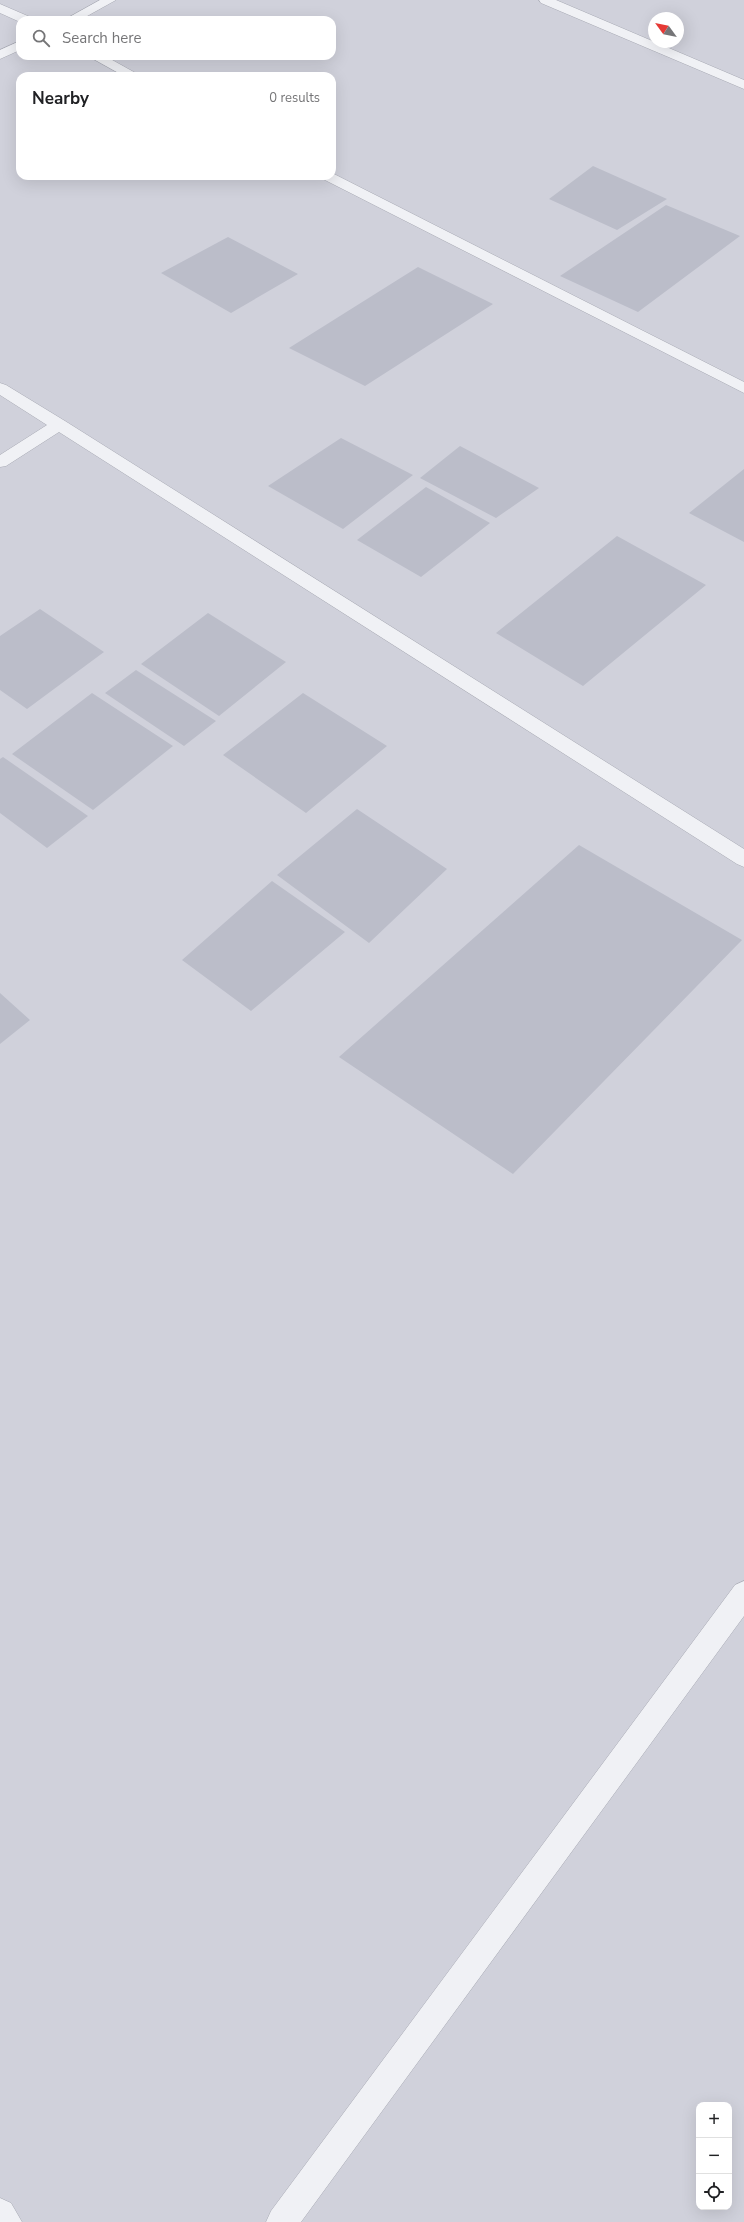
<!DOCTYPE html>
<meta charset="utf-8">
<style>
:root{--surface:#fff;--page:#f2f2f2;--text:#202124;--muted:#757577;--line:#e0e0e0}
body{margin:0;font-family:"Nunito Sans",sans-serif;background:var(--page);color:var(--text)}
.controls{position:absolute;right:12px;bottom:12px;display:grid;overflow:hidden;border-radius:8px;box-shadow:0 4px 16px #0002}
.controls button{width:36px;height:36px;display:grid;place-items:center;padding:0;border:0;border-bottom:1px solid var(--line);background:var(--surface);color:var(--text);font:20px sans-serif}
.compass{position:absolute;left:648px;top:12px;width:36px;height:36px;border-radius:50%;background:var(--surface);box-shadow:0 4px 16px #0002;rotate:303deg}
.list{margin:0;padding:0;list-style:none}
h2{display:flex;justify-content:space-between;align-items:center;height:52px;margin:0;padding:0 16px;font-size:17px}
h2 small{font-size:13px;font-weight:400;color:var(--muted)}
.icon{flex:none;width:22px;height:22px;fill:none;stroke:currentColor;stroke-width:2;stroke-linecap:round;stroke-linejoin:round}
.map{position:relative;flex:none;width:744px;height:2222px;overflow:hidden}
.search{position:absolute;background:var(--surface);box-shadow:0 4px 16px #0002;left:16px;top:16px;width:320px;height:44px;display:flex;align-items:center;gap:10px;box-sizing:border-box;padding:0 14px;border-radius:12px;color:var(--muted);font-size:15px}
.panel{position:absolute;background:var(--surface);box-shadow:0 4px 16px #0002;left:16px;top:72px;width:320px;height:108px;border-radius:12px}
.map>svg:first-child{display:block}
</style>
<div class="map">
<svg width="744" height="2222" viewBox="0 0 744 2222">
<rect width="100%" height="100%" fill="#dedfe6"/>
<path fill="#d0d1db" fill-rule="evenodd" d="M0,0H744V2222H0ZM654,18H678V42H654ZM20,20H332V56H20ZM20,76H332V176H20ZM699,2105H729V2207H699Z"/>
<path fill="#bbbdc9" d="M593,166L667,199L617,230L549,199Z
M666,205L740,236L638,312L560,276Z
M228,237L298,274L231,313L161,273Z
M418,267L493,304L365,386L289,348Z
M341,438L413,475L343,529L268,486Z
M460,446L539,488L496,518L420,478Z
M744,469V542L689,513Z
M426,487L490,523L421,577L357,540Z
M617,536L706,585L583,686L496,633Z
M40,609L104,652L27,709L0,690V636Z
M208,613L286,662L219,716L141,664Z
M136,670L216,721L184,746L105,693Z
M92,693L173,746L93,810L12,754Z
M303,693L387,746L306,813L223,755Z
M3,757L88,816L47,848L0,813V759Z
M357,809L447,869L369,943L277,875Z
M579,845L742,940L513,1174L339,1057Z
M272,881L345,932L251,1011L182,960Z
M0,993L30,1020L0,1044Z"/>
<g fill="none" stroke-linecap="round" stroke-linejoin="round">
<g stroke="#a7a9b3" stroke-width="1">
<path id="minor" d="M100,0H116L80,20H64Z
M539,0H556L744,80V89L541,3Z
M0,4L30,17L31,20H20V22L0,13Z
M20,41V50L0,59V50Z
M88,56H105L141,76H124Z
M332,173L744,382V393L323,179L321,176H332Z
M0,383L6,385L65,421L744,849V867L737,864L59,432L6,466L0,467V455L47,425L0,395Z
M744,1581V1616L301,2222H266L271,2211L735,1585Z
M0,2198L11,2203L22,2222H0Z"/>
</g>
<use href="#minor" fill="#f0f1f5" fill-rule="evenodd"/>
</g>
</svg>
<div class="controls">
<button>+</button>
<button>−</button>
<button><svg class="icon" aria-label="locate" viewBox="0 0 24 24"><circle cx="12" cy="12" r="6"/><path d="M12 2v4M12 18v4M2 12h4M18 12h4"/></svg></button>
</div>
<svg class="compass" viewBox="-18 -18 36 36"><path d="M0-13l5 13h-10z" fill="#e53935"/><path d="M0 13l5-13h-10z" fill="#757577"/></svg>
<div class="search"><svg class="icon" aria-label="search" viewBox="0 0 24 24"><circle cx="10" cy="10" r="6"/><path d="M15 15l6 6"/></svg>Search here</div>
<section class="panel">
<h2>Nearby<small>0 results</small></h2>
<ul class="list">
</ul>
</section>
</div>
